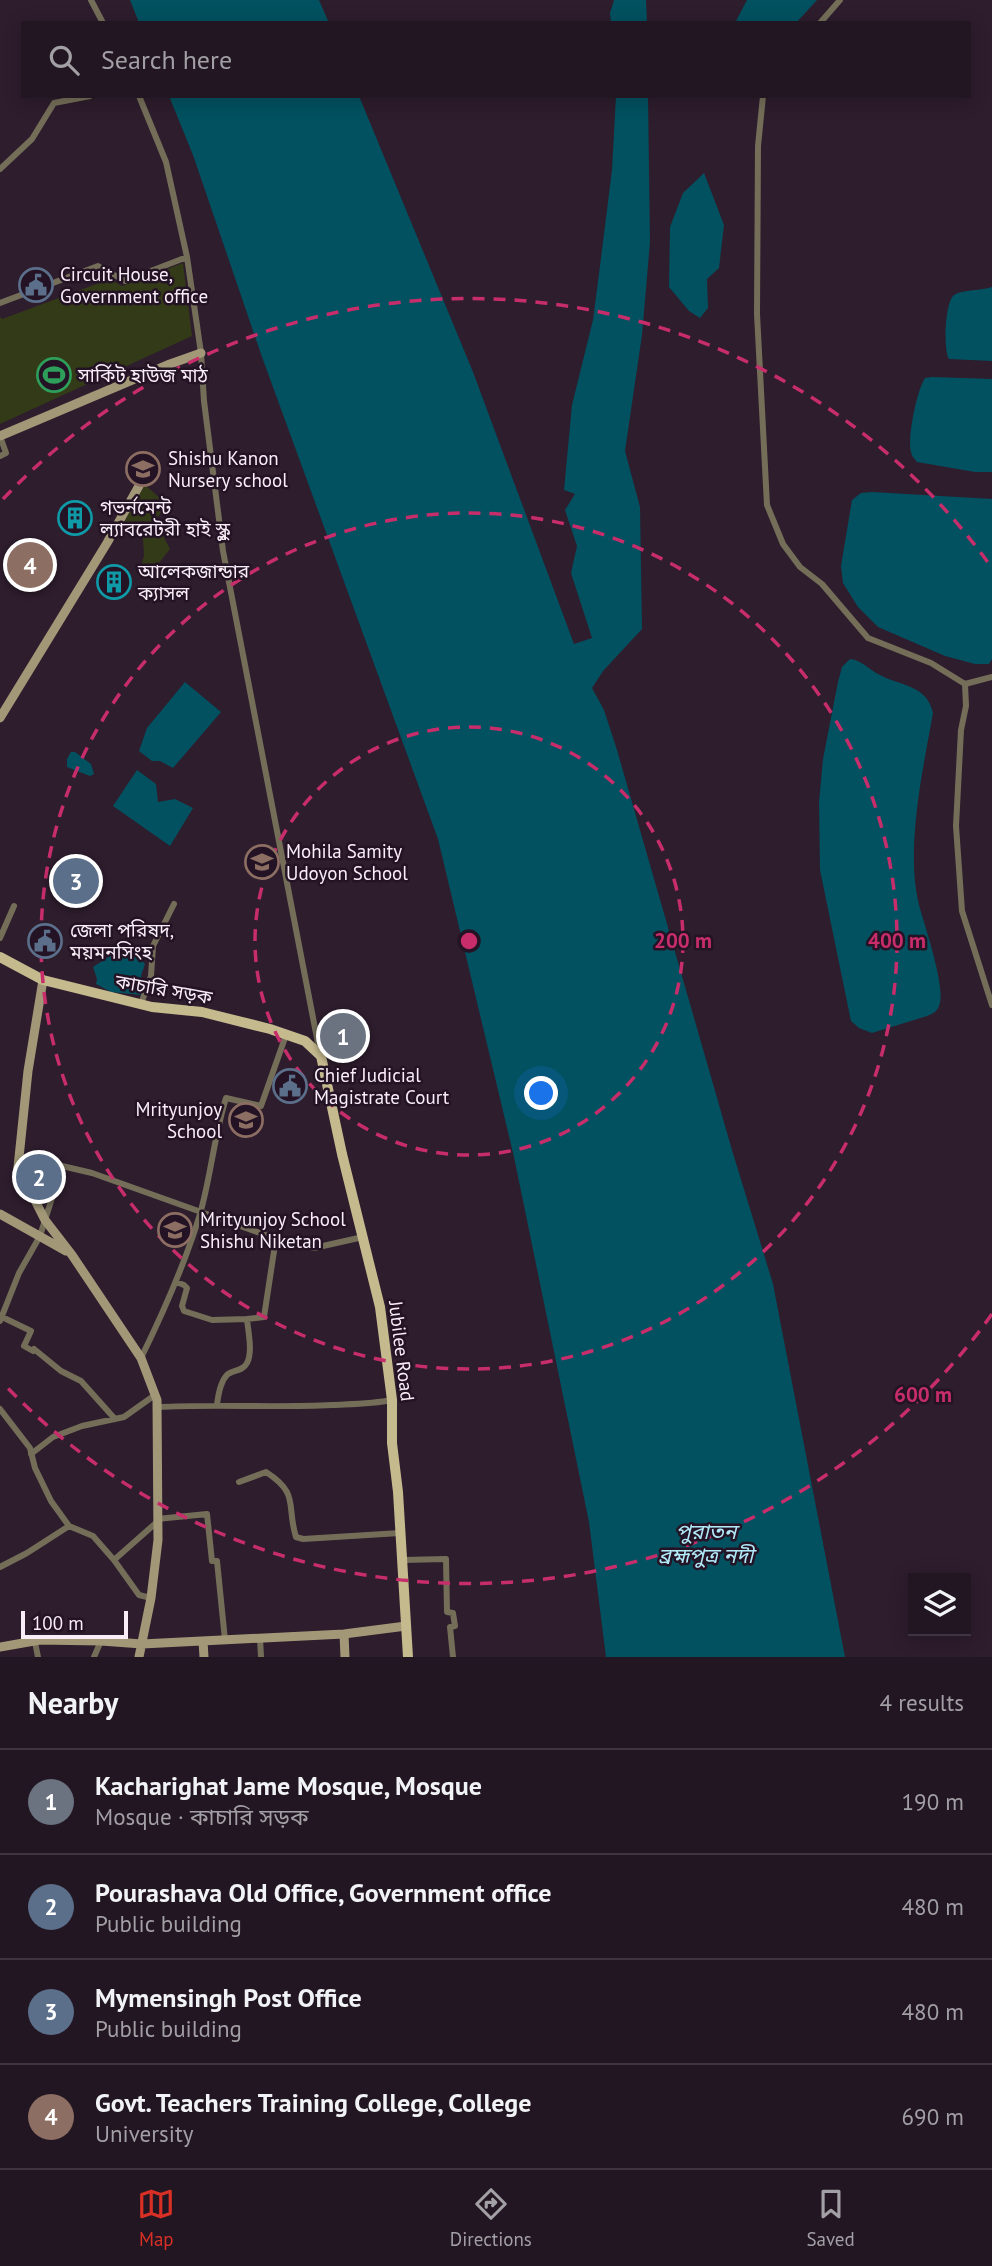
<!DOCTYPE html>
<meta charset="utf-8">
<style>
:root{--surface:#221622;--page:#2a1f2a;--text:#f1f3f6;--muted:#a29fa5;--line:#3f3540;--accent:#d93025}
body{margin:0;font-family:"PT Sans","Noto Sans Bengali",sans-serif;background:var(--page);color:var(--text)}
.controls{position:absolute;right:21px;bottom:21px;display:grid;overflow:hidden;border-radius:0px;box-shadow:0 4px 18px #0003}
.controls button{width:63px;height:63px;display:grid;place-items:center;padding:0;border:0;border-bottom:2px solid var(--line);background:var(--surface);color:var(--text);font:35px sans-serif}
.scale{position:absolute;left:21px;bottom:18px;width:107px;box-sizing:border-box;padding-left:7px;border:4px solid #f9edf8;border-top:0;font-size:19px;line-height:24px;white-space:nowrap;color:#f9edf8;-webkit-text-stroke:5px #241324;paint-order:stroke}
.you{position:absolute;left:542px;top:1094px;width:24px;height:24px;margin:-18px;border:5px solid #fff;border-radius:50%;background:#1a73e8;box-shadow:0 0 0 10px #1a73e833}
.badge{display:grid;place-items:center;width:46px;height:46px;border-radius:50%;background:var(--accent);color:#fff;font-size:23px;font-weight:700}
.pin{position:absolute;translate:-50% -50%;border:4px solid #fff;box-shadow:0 2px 7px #0006}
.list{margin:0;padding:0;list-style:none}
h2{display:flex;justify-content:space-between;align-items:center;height:91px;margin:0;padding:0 28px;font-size:30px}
h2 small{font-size:23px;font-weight:400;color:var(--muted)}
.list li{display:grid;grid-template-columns:46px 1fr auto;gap:21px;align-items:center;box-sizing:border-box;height:105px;padding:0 28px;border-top:2px solid var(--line)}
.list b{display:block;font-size:26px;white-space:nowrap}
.list p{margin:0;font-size:23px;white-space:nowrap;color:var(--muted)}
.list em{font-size:23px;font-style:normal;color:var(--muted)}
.icon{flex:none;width:38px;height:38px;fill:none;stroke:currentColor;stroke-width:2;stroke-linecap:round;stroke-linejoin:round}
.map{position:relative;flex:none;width:992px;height:1657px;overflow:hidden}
.search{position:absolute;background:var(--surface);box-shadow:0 4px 18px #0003;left:21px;right:21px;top:21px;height:77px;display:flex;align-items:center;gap:18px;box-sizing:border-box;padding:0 24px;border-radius:0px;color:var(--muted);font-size:26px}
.sheet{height:511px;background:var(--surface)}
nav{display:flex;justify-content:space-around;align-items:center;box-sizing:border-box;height:98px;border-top:2px solid var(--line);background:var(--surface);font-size:19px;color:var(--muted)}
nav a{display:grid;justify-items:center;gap:4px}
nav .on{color:var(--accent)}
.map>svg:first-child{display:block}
</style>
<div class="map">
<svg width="992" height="1657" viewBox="0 0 992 1657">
<rect width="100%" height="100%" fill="#2e1d2d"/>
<path fill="#333a17" d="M183,263L192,336L0,424V317L2,319L110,279L122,286Z
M145,485L168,505L155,520L170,549L155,568L139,577L138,574L144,556L143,539L122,526Z"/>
<path fill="#025160" d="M130,0H319L329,23H139Z
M614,0H646L647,23H611L610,13Z
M747,0H817L796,23H735Z
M169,96H359L473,372L574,644L592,638L571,573L577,546L565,510L575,494L564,490L572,405L593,320L601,258L612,170L616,96H648L650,242L642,335L625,451L640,507L642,629L603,671L592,688L604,710L617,750L732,1150L773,1284L845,1657H606L589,1522L514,1157L438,839L262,357L193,155Z
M704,173L724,225L719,268L707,279L708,308L700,318L689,311L669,287L670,227L683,193Z
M992,287V361L949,359C943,350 945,302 954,295C964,289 981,291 992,287Z
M932,377L992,379V472H975L917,462C914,458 912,457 911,452C907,438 917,390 925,378Z
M872,492L992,499V659L989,664H975L945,656L878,627L858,607L843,583L841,566L852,500L861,493Z
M850,659C862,660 869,670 880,675C901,686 927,685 933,713C923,769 906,845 918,901C923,922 947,988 939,1006C937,1012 932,1014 927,1016L872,1033L859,1028L851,1021L820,870L819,802L823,759L838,682L842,667Z
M185,682L221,712L173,768L160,761H152L139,751L147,728Z
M71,752H75L91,764L94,774L90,776L67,767V759Z
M137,770L156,784L158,802L175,799L193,808L170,846L113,806Z
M122,952L135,953L145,964L141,976L144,989L142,995L111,992L96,984L97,979L93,967L113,954Z"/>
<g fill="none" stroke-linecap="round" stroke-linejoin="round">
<path stroke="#746e59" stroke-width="6" d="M91,0L103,23
M820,23L840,0
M139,96L166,162L187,257L201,353L204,401L223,551L320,1054
M763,96L758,146L757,314L767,505L783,544L800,567L822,584L868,638L931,663L965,684L966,706L961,730L956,826L962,911L992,1005
M0,169L32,139L54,103L90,96
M0,303L98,266L125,281L187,257
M0,436L6,453L0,456
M965,684L992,677
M0,938L14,906
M141,1004L151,976L153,946L174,904
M176,1282L184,1285L187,1288L182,1306L184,1311L212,1320L247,1319C248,1331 253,1352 247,1363C243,1371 234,1370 228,1374C220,1381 218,1396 217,1405
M2,1317L31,1331L24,1346L33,1351L34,1349L61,1371L81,1381L115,1419
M247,1319L264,1317L276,1238
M0,1321L19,1273L40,1236L62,1166L92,1173L260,1233L314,1248L363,1237
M141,1358C164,1311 185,1264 200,1214C211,1176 214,1136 226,1098L261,1106L286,1035
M158,1407C216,1404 274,1408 332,1405C352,1404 372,1404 392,1400
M0,1409L30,1448L35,1468L51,1501L69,1526L93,1536L114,1560L139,1595L151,1598
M31,1454L53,1437L82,1426L124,1417L155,1395
M239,1482L266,1472C300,1494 286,1505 296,1537L303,1539L400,1533
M157,1519L207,1514L212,1561H217L225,1640
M114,1560L157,1522
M403,1560L446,1559L447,1612L453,1613L455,1626L450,1627L453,1657
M0,1567L27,1553L69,1526
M260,1638L261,1657
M35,1642L38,1657
M94,1657L101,1641"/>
<path stroke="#a29877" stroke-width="9" d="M0,436L170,364L201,353
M0,718L107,543L144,477
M43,980L28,1071L18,1167L45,1220L72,1255L141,1358L157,1400L158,1540L151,1598L139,1657
M0,1214L66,1251
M344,1634L345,1657
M203,1641L204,1657
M0,1647L40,1640L101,1641L142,1644L344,1634L406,1626"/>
<path stroke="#c5b98e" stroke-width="10" d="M0,957L43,980L152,1007L202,1012L270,1029L305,1041L321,1056L342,1154L380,1307L392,1400V1443L398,1492L408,1657"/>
</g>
<g fill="none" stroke="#c82d6b" stroke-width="3.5" stroke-dasharray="12 9">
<circle cx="469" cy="941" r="214"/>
<circle cx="469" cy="941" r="428"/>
<path d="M992 1314A642 642 0 0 1 3 1383M3 499A642 642 0 0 1 992 568"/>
</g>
<defs>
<g id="civic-ring" transform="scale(1.75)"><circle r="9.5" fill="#241324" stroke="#5c6f8a" stroke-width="1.5"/><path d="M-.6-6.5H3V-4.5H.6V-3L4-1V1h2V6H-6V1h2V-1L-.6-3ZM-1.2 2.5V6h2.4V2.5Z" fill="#5c6f8a"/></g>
<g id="stadium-ring" transform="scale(1.75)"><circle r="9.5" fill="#241324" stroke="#2e9e5b" stroke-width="1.5"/><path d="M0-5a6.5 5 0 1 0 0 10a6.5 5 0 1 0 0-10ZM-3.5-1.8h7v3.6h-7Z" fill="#2e9e5b"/></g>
<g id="school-ring" transform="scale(1.75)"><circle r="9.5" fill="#241324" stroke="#8d6e63" stroke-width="1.5"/><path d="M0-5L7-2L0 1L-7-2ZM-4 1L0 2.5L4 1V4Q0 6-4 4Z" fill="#8d6e63"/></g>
<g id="building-ring" transform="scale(1.75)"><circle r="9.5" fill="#241324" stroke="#0f9aa8" stroke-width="1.5"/><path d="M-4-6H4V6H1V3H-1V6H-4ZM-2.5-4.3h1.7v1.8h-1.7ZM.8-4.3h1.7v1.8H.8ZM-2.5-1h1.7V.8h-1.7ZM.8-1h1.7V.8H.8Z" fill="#0f9aa8"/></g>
</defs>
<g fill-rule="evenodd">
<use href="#civic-ring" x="36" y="285"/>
<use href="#stadium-ring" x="54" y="375"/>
<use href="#school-ring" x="143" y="469"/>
<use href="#building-ring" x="75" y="518"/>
<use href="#building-ring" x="114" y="582"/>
<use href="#school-ring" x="262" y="862"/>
<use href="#civic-ring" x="45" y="941"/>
<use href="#civic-ring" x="290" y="1086"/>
<use href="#school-ring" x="246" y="1120"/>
<use href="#school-ring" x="175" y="1230"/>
</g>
<g text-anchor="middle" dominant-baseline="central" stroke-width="5" stroke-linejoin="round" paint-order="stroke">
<g font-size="19" fill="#f9edf8" stroke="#241324" text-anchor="start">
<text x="60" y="274">Circuit House,<tspan x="60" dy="22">Government office</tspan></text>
<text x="78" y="375">সার্কিট হাউজ মাঠ</text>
<text x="168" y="458">Shishu Kanon<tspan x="168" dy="22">Nursery school</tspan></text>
<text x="100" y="507">গভর্নমেন্ট<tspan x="100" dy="22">ল্যাবরেটরী হাই স্কুল</tspan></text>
<text x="138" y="571">আলেকজান্ডার<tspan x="138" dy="22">ক্যাসল</tspan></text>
<text x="286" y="851">Mohila Samity<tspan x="286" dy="22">Udoyon School</tspan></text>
<text x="70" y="930">জেলা পরিষদ,<tspan x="70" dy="22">ময়মনসিংহ</tspan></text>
<text x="314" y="1075">Chief Judicial<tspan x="314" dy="22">Magistrate Court</tspan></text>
<text x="222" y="1109" text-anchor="end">Mrityunjoy<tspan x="222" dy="22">School</tspan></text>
<text x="200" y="1219">Mrityunjoy School<tspan x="200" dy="22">Shishu Niketan</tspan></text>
</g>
<g font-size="19" fill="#f9edf8" stroke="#241324">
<text transform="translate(164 989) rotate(10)">কাচারি সড়ক</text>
<text transform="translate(402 1351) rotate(83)">Jubilee Road</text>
</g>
<g font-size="21" font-style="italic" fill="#b1e9f8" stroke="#241324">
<text x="706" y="1531">পুরাতন<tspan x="706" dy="24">ব্রহ্মপুত্র নদী</tspan></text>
</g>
</g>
<circle cx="469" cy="941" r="10" fill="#c82d6b" stroke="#241324" stroke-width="3.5"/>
<g font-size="21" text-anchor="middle" font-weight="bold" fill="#c82d6b" stroke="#241324" stroke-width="5" stroke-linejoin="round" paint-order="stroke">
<text x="683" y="948">200 m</text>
<text x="897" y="948">400 m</text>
<text x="923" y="1402">600 m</text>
</g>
</svg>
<div class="controls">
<button><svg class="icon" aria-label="layers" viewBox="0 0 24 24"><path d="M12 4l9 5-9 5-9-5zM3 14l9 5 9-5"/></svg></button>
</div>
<div class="scale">100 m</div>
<div class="you"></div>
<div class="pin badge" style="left:343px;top:1036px;background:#6b7280">1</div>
<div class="pin badge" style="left:39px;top:1177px;background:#5c6f8a">2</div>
<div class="pin badge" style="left:76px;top:881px;background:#5c6f8a">3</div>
<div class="pin badge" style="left:30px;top:565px;background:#8d6e63">4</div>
<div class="search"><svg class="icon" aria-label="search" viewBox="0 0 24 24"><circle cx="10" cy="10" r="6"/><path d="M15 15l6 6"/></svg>Search here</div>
</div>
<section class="sheet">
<h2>Nearby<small>4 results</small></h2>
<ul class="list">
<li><span class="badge" style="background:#6b7280">1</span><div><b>Kacharighat Jame Mosque, Mosque</b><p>Mosque · কাচারি সড়ক</p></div><em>190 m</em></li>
<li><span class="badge" style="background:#5c6f8a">2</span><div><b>Pourashava Old Office, Government office</b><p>Public building</p></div><em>480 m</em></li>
<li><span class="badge" style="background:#5c6f8a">3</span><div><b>Mymensingh Post Office</b><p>Public building</p></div><em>480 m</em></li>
<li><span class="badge" style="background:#8d6e63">4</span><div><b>Govt. Teachers Training College, College</b><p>University</p></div><em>690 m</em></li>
</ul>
</section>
<nav>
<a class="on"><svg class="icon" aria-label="map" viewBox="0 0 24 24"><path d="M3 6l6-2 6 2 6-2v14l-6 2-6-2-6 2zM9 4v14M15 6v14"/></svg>Map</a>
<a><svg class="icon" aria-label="directions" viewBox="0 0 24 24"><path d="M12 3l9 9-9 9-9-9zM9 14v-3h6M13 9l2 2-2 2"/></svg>Directions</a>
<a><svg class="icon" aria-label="saved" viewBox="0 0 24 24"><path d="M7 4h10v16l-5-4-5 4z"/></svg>Saved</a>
</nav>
